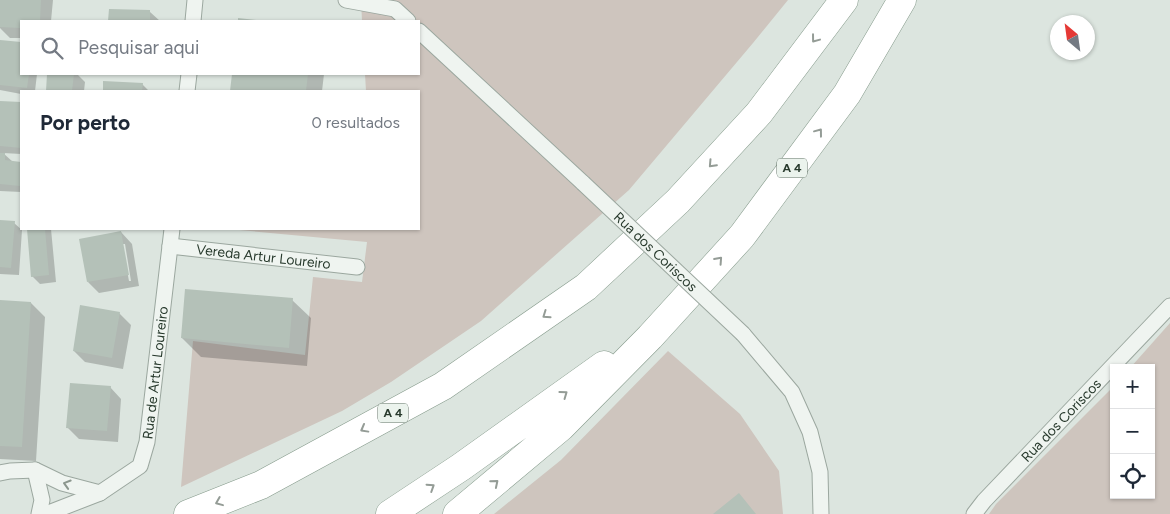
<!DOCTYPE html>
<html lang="pt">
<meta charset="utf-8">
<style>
:root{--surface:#fff;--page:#f6f6f7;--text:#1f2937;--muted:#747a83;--line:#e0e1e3}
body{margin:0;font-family:Figtree,sans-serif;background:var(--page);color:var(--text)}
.controls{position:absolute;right:15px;bottom:15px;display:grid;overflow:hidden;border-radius:0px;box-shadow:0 1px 4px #0004}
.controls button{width:45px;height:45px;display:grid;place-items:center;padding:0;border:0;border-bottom:1px solid var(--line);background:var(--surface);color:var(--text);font:25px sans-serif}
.compass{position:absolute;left:1050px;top:15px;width:45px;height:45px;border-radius:50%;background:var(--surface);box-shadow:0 1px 4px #0004;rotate:331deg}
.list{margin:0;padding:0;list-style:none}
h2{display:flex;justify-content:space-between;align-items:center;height:65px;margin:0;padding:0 20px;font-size:21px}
h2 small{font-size:16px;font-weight:400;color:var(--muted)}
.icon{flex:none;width:28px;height:28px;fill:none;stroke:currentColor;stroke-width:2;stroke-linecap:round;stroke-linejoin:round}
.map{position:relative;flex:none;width:1170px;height:514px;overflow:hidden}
.search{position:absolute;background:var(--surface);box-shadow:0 1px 4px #0004;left:20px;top:20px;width:400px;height:55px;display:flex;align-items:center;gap:12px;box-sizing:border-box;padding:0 18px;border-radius:0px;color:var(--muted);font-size:19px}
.panel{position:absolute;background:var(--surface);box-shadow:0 1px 4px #0004;left:20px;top:90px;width:400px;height:140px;border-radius:0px}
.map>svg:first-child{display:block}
</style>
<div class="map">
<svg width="1170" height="514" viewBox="0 0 1170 514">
<rect width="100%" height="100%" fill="#dce5df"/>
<path fill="#cec5be" d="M361,0H788L753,43L629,190L481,321L391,382L342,411L181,487L193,341L305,355L313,277L362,282L367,242L228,229H419V91H366L365,74H419V21H362Z
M1170,323V514H989L996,504L1114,386V495H1151V368H1130Z
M668,351L740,414L779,471L783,514H494L561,460Z"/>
<path fill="#0003" fill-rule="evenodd" d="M0,0H53L51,21H21V38H10L0,28Z
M110,10L150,12L160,21H110Z
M0,41L21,43V74H37L35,91H21V94L0,90Z
M49,74H83V75H78L85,82L84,91H47Z
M233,74H324L322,91H231Z
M104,83L142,84L149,91H104Z
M0,102L21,104V154L3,153L13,162L21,163V192L0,191Z
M0,222L14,223L22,230L19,275L0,274Z
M28,229H51L56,282L40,284L32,276Z
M121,232L132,244L139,286L99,293L88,282ZM122,244H125L131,281H129Z
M292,300L311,318L307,366L201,357L182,338Z
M0,301L31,303L45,317L36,461L0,459Z
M119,313L131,325L123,369L85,362L74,351Z
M110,387L121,399L118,442L79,439L67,427Z"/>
<path fill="#b4c1b8" d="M0,0H41L40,21H21V28L0,27Z
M109,9L150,10V21H108Z
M238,18L256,20V21H238Z
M0,40L21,42V74H29L27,88L0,85Z
M47,74H74L72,91H46Z
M232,74H308L306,91H230Z
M103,81L143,83L142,91H103Z
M0,101L21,102V148L0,146Z
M0,153H5V160L21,162L20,186L0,184Z
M0,220L15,221L11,268L0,267Z
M27,229H45L49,275L31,277Z
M121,231L129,275L87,282L79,239Z
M185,289L293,298L289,348L181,338Z
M0,300L31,302L22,447L0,446Z
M80,305L120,312L112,358L73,351Z
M70,383L111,386L107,431L66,428Z
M739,493L756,514H713Z"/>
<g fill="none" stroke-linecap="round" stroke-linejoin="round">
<g stroke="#9ba79f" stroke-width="17">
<g id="minor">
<path d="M346,0L395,9L408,21"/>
<path d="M193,21L195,0"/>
<path d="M419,31L583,183"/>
<path d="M187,91L189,74"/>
<path id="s1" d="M170,246L357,267"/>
<path d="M743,334L792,392L810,432L820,472L821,514"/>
<path d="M35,470L42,500L39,514"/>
<path d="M0,473L10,471L35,470L62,483L100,493"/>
<path id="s2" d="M46,514L100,493L140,466L147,442L172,229"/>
<path id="s3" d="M974,514L984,501L1170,306"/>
</g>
</g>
<g stroke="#859a8b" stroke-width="29">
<path id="motorway" d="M188,514L261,485L443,386L586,287L678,201L759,113L844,0
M390,514L461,467L604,365
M457,514L561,427L650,337L742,236L847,94L902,0"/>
</g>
<use href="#minor" stroke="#eff4f0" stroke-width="15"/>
<use href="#motorway" stroke="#fff" stroke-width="28"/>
<g stroke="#9ba79f" stroke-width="17" stroke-linecap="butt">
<g id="minor-bridge">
<path id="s4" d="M583,183L743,334"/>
</g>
</g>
<use href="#minor-bridge" stroke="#eff4f0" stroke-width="15"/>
</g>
<defs><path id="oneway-chevron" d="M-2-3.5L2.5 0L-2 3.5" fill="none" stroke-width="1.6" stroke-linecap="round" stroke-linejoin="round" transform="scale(1.25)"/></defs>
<g stroke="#949c96">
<use href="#oneway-chevron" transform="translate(815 39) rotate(127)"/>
<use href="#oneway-chevron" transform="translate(819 132) rotate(-53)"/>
<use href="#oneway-chevron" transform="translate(712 164) rotate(133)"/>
<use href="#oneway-chevron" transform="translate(719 260) rotate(-48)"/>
<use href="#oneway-chevron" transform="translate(546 315) rotate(145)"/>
<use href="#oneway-chevron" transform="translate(564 394) rotate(-36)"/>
<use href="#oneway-chevron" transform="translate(364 429) rotate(151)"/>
<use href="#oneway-chevron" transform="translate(495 483) rotate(-40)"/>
<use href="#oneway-chevron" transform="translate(431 487) rotate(-33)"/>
<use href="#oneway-chevron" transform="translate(219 502) rotate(158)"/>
</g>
<use stroke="#8c978e" href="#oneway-chevron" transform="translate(67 484) rotate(-163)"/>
<g text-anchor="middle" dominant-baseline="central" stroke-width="4.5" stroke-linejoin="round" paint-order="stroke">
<g fill="#ebf3ed" stroke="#627267" stroke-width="1">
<rect x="777" y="158.5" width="30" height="19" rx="4"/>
<rect x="378" y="403.5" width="30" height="19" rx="4"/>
</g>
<g font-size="12" font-weight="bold" fill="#283a2d">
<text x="792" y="168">A 4</text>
<text x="393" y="413">A 4</text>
</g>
<g font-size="14" fill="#283a2d" stroke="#ebf3ed">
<text stroke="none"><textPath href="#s4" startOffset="100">Rua dos Coriscos</textPath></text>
<text stroke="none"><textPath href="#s1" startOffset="94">Vereda Artur Loureiro</textPath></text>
<text stroke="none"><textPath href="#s2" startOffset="201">Rua de Artur Loureiro</textPath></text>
<text stroke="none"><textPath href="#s3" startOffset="128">Rua dos Coriscos</textPath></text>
</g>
</g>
</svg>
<div class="controls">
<button>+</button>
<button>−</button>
<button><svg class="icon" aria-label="locate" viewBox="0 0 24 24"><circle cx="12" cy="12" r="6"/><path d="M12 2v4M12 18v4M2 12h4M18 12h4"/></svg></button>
</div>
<svg class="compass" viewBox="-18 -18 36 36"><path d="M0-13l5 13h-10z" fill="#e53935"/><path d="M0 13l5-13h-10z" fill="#747a83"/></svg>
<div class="search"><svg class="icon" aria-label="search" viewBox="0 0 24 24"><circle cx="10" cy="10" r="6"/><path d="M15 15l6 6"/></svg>Pesquisar aqui</div>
<section class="panel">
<h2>Por perto<small>0 resultados</small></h2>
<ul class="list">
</ul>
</section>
</div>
